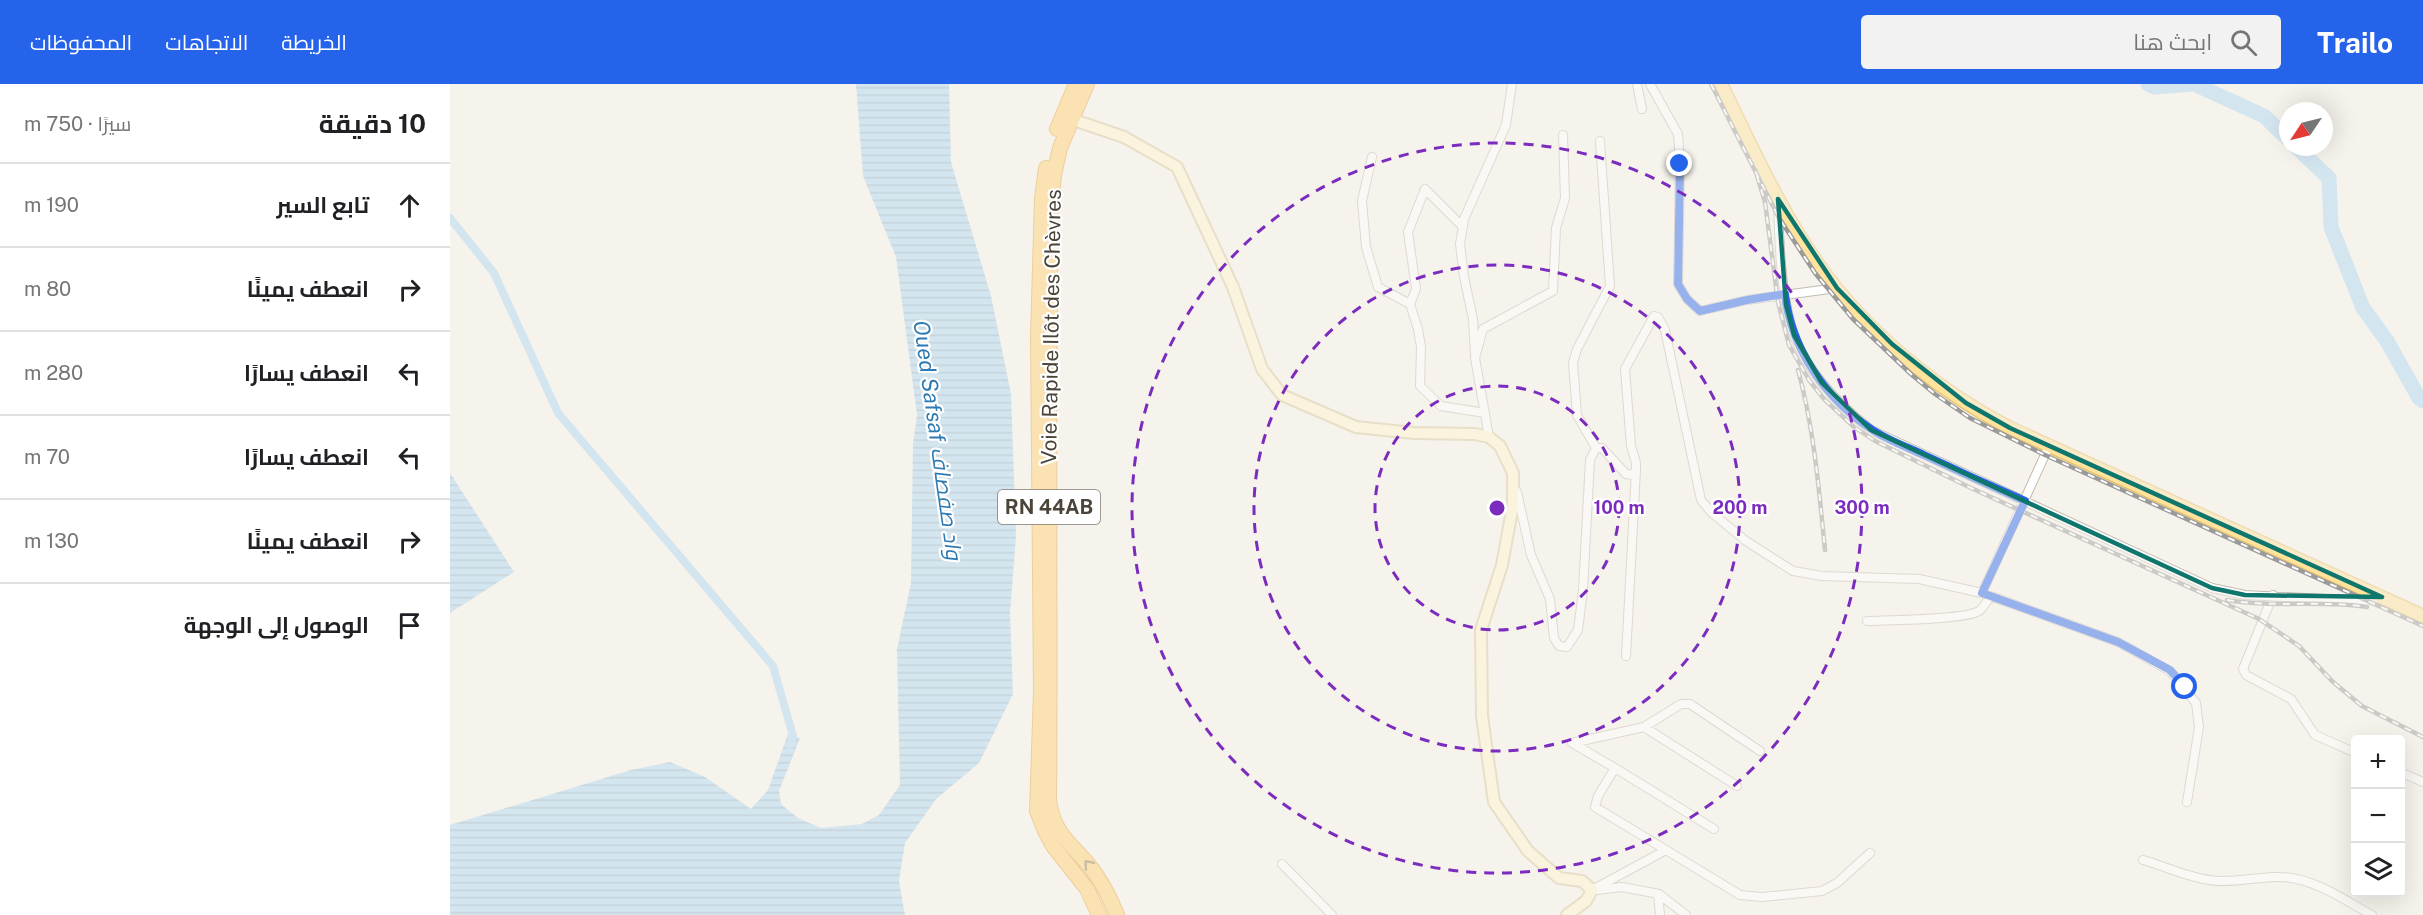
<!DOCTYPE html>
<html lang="ar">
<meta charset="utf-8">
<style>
:root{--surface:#fff;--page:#f2f2f2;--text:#202124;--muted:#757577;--line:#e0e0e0;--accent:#2563eb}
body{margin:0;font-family:"Public Sans",Cairo,sans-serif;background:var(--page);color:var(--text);direction:rtl}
.controls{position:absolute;right:18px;bottom:18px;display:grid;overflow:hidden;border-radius:6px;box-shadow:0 6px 24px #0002}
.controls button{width:54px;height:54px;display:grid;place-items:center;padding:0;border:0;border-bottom:2px solid var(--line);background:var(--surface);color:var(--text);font:30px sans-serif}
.compass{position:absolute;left:1829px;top:18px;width:54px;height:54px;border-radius:50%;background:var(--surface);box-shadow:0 6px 24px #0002;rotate:235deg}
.stop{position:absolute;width:18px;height:18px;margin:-14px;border:4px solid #2563eb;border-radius:50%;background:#fff}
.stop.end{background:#2563eb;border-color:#fff;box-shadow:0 2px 6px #0008}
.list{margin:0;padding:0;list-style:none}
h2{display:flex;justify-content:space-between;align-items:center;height:78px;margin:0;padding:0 24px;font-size:26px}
h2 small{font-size:20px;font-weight:400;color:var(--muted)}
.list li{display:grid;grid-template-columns:39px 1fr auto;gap:18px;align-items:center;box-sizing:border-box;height:84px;padding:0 24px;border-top:2px solid var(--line)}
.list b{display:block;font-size:22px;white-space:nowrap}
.list em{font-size:20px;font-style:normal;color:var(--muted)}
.icon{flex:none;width:33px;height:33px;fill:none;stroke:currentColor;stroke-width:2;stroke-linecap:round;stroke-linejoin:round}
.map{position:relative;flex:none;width:1973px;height:831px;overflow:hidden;direction:ltr}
header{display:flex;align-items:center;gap:36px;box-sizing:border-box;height:84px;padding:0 30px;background:var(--accent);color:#fff}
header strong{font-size:28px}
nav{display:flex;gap:33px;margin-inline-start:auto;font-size:21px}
.search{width:420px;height:54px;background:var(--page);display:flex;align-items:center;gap:15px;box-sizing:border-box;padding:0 21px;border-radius:6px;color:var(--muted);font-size:22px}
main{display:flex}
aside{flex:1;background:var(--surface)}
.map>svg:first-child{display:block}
</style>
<header>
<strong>Trailo</strong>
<div class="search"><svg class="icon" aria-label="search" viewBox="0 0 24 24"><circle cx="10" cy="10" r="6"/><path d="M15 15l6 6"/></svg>ابحث هنا</div>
<nav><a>الخريطة</a><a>الاتجاهات</a><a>المحفوظات</a></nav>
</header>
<main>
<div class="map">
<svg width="1973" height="831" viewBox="0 0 1973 831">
<defs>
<pattern id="water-rules" width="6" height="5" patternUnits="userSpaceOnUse" patternTransform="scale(1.5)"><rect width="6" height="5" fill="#a9d4f2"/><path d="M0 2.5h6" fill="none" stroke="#8caec5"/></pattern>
</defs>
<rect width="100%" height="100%" fill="#f6f3ec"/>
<path fill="url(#water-rules)" d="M406,0H499L501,78L541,212L561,310L566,452L560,529L563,610L529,679L486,715L455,759L449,797L455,831H0V741L181,686L220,678L255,693L301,725L318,706L338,650L350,654L329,707L331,720L348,734L371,744L412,740L429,731L450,701L447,565L461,499L463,360L467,331L446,173L413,92Z
M0,389L64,488L0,529Z"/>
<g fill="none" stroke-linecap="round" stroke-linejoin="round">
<path stroke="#a9d4f2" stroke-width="8" d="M0,134L44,189L108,329L323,582L343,652L340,661"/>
<path stroke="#a9d4f2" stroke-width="15" d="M1698,0L1705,3L1744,0L1814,32L1838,55
M1846,63L1879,94L1881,143L1913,224L1937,257L1969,314L1973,317"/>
<g stroke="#c2bbae" stroke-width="10">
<path id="street" d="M1187,0L1192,25
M1200,0L1228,50L1230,80L1228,200L1237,215L1250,227L1297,216L1387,204
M922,73L912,117L916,163L928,203L960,220
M1328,119C1329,157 1331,215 1344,251C1358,290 1389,321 1421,346L1762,504L1795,511L1915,517L1932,513
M1013,143L975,105L958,148L966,205L960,220L968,245L971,263L970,302L991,322L1035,329
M1025,270L1023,235L1014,193L1010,160L1014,135L1056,41L1062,0
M1039,353L1025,274L1033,245L1103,207L1106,144L1115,114L1113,51
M1146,364L1127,331L1123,279L1127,265L1160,202L1150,57
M1067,408L1081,471L1100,515L1104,554L1109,562L1117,563L1128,546L1133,506L1140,376L1146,364H1152L1176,390L1182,391L1186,386V379L1181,362L1175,285L1204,232L1208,233L1215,246L1251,416L1262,429L1296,457L1343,487L1372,492L1469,495L1532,509L1668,558L1720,587L1746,619L1749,643L1737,718
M1532,509L1599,362
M1823,511L1793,585L1796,591L1841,615L1865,651L1906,669
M1417,537C1437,536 1515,536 1529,527C1534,523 1537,517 1540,512
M1176,572L1186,386
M1194,643L1231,620H1240L1310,667
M1165,684L1264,745
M1950,688L1973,698
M1216,766L1290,811L1312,813L1372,807L1387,799L1420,769
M1693,776C1714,782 1737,793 1759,796C1788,801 1819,788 1847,795C1874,801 1898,818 1922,831
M832,780L882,831
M1142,806L1216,766L1145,723L1148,712L1165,684L1122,659L1194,643L1287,702
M1147,806L1172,803L1209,810L1236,831
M1208,810L1210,831"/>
</g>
<g stroke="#d6c79b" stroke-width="14">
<path id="secondary" d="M615,33L674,53L727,83L783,203L812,285L832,311L906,343L964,349L1025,350L1039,353L1050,362L1063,389V421L1052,481L1031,546L1032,632L1044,718L1078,767L1109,794L1132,797L1142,806L1136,817L1117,831"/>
</g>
<g stroke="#e6c16a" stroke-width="15">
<path id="primary" d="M1271,0C1303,66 1334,136 1379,195C1426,256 1492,309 1560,344L1973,532"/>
</g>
<g stroke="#e0a43c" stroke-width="16">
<path id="highway" d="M637,0L610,64L604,91L601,125C597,322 601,519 599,716C604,754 625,761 645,789C654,802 661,816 667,831
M607,45L626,0
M596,84L592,114L588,253L591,607L587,727L595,747L603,762L637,805L649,831"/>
</g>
<use href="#street" stroke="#fff" stroke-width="8"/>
<use href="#secondary" stroke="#fff3cd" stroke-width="10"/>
<use href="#primary" stroke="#ffe39c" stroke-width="12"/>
<use href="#highway" stroke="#ffcf6e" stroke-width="14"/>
<g stroke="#9a9a9a" stroke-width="4.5">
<path id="rail" d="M1261,0L1329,134L1365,189L1403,235L1462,291L1485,310L1520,334L1595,371L1973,542
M1307,92L1315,118L1328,218L1339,261L1359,296L1374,315L1404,343L1425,357L1521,404L1809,535L1849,562L1883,598L1912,622L1973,653
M1348,286C1364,344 1369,406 1375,466
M1777,516C1824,524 1871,516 1917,523"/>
</g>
<use href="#rail" stroke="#fff" stroke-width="2" stroke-dasharray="7" stroke-linecap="butt"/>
</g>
<defs><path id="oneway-chevron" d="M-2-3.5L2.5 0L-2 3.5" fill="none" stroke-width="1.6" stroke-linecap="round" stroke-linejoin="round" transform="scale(1.5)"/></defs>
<use stroke="#937c4e" href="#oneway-chevron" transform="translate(638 780) rotate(-130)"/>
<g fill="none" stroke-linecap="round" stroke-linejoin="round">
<path stroke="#2563eb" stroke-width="8" d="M1230,80L1228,200L1237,215L1250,227L1297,216L1335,210C1341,265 1376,315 1421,345C1437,356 1457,363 1474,371C1508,387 1541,402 1575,417L1532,509L1668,558L1720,586L1735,603"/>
</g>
<path d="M0 0H1973V831H0ZM1328,115L1387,204L1442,260L1516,319L1560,344L1932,513L1795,511L1762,504L1421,346L1372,299L1344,251L1336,221Z" fill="#f6f3ec" fill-opacity=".55" fill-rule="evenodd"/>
<path fill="none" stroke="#0f766e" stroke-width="4.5" stroke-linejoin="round" d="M1328,115L1387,204L1442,260L1516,319L1560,344L1932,513L1795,511L1762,504L1421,346L1372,299L1344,251L1336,221Z"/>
<g fill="none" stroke="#7b2cbf" stroke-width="3" stroke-dasharray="10 8">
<circle cx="1047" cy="424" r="122"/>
<circle cx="1047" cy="424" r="243"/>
<circle cx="1047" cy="424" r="365"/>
</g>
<g text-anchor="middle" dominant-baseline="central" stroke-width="4.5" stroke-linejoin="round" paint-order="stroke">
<rect fill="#fff" stroke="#817c74" stroke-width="1.5" x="548" y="406" width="102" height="34" rx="4.5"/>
<g font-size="20" font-weight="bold" fill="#4b4439">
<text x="599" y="423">RN 44AB</text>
</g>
<g font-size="21" fill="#4b4439" stroke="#fff">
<text transform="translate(601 243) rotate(-89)">Voie Rapide Ilôt des Chèvres</text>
</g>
<g font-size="22" font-style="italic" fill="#2e7ab2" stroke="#fff">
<text transform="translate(488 356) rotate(82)">Oued Safsaf واد صفصاف</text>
</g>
</g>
<circle cx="1047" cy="424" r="9" fill="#7b2cbf" stroke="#fff" stroke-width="3"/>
<g font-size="18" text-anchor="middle" font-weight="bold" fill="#7b2cbf" stroke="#fff" stroke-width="4.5" stroke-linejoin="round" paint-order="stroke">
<text x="1169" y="430">100 m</text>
<text x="1290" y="430">200 m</text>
<text x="1412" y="430">300 m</text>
</g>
</svg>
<div class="controls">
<button>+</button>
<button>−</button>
<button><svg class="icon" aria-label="layers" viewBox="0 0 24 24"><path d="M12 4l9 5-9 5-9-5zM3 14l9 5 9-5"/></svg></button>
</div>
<svg class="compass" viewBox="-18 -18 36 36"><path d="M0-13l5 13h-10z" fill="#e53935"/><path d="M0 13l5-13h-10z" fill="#757577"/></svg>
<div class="stop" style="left:1735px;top:603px"></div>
<div class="stop end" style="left:1230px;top:80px"></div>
</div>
<aside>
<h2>10 دقيقة<small>سيرًا · 750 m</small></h2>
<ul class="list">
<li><svg class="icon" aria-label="ahead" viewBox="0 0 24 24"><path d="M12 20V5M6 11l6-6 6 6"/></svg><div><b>تابع السير</b></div><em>190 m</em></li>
<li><svg class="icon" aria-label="right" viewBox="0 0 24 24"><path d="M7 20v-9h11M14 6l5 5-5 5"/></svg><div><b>انعطف يمينًا</b></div><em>80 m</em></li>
<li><svg class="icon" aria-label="left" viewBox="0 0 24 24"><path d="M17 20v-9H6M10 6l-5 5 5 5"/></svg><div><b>انعطف يسارًا</b></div><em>280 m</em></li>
<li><svg class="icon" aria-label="left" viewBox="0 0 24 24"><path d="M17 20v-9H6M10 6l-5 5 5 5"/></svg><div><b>انعطف يسارًا</b></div><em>70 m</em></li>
<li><svg class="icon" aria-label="right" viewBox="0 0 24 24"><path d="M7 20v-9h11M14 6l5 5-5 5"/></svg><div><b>انعطف يمينًا</b></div><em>130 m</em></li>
<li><svg class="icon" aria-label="arrive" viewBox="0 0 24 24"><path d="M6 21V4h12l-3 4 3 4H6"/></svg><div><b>الوصول إلى الوجهة</b></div></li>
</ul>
</aside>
</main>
